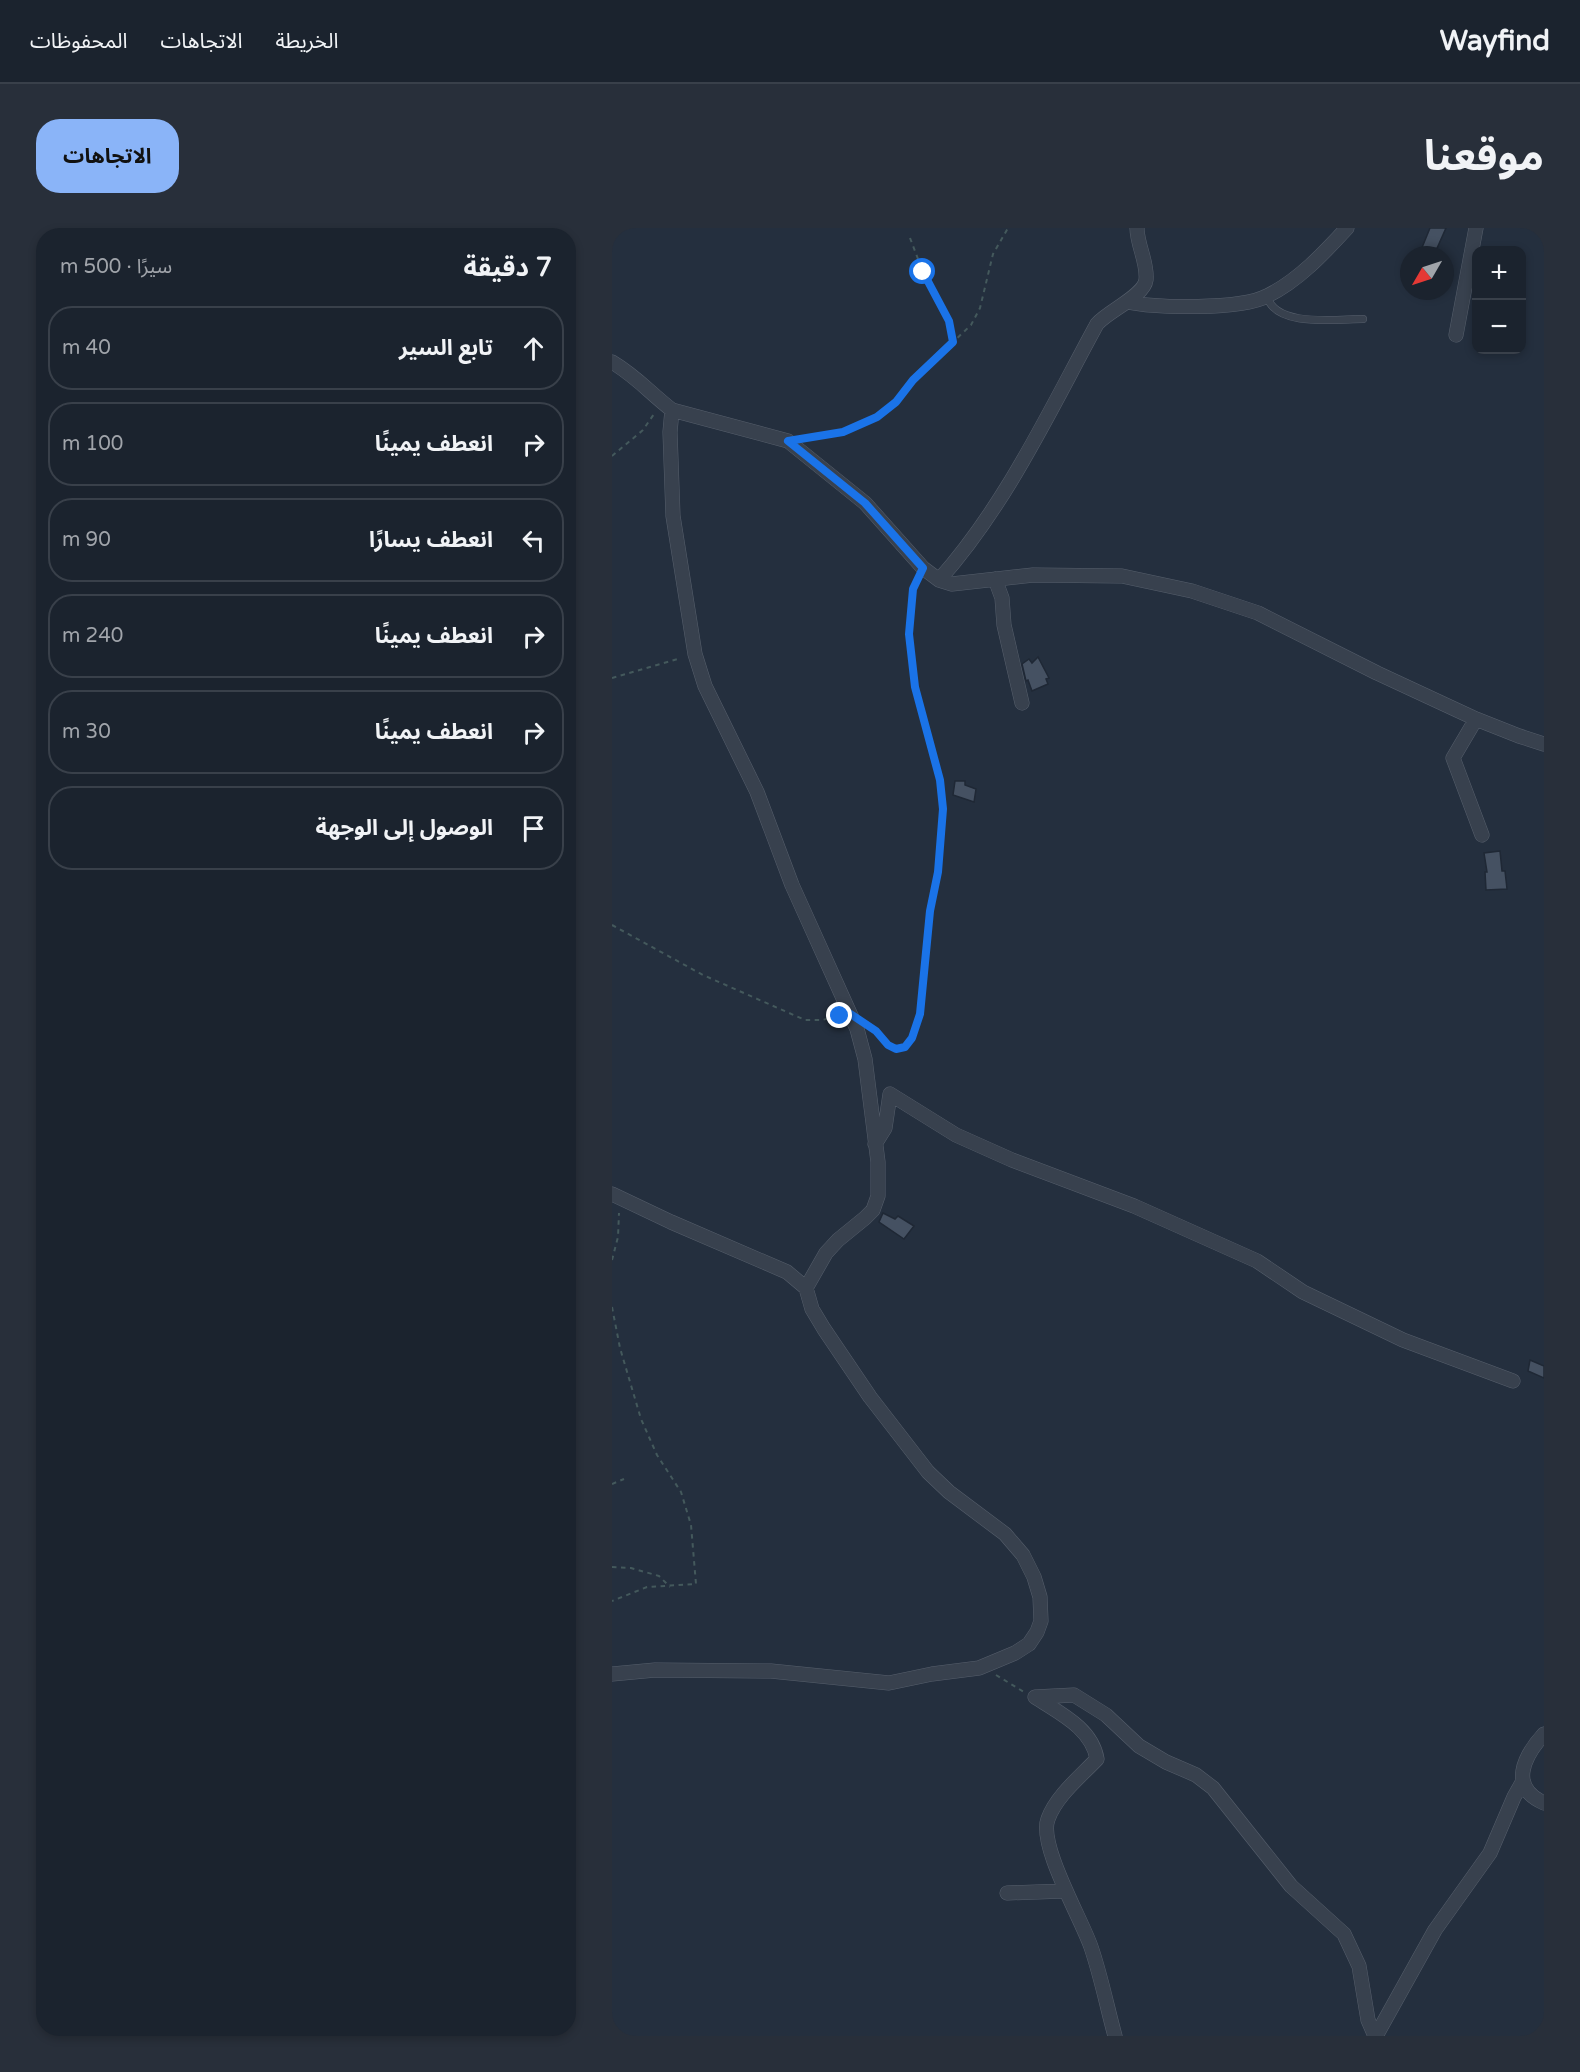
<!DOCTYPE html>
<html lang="ar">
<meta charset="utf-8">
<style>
:root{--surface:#1b232e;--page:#282f3a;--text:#f1f3f6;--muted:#a0a4aa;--line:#39404a;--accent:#8ab4f8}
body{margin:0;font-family:"Varela Round","Noto Sans Arabic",sans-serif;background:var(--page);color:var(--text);direction:rtl}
.controls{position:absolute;right:18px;top:18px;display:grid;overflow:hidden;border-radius:12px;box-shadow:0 3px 9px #0003}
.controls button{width:54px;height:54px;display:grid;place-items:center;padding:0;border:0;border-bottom:2px solid var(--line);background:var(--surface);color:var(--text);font:30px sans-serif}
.compass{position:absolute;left:788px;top:18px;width:54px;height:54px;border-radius:50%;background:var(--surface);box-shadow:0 3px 9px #0003;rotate:231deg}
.stop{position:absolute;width:18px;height:18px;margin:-14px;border:4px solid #1a73e8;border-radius:50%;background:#fff}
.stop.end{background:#1a73e8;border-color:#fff;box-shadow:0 2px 6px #0008}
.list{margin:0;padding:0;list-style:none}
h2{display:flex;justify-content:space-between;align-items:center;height:78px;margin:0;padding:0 24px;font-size:26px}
h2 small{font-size:20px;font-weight:400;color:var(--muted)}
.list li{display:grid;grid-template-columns:39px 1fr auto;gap:18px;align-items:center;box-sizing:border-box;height:84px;margin:0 12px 12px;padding:0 12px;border:2px solid var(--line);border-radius:24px}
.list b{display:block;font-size:22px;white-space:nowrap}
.list em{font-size:20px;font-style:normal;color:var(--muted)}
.icon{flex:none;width:33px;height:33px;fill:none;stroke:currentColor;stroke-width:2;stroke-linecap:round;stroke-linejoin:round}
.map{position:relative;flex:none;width:932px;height:1808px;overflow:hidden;direction:ltr;border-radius:24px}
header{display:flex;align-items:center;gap:36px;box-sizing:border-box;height:84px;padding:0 30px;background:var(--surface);border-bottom:2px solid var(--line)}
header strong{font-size:28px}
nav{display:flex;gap:33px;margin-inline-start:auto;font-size:21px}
.intro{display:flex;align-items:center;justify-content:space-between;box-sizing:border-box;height:144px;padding:0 36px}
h1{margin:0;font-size:42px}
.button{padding:15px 27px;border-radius:24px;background:var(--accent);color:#111;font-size:21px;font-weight:700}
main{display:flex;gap:36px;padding:0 36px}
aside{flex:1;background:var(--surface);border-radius:24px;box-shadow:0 3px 9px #0003}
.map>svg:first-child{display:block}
</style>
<header>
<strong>Wayfind</strong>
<nav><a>الخريطة</a><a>الاتجاهات</a><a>المحفوظات</a></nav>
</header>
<div class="intro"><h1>موقعنا</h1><a class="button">الاتجاهات</a></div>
<main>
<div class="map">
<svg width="932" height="1808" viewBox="0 0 932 1808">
<rect width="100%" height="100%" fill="#242f3e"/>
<path fill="#455162" stroke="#1f2835" stroke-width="1.5" d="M818,0H834L822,27L809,22Z
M426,429L437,450L434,451L436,456L420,463L416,452L414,453L410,436L417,431L420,435Z
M343,553H353V557L364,561L362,574L341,567Z
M888,623L890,643H893L895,661L874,662L873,644H875L872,625Z
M271,985L283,991L286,988L302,998L292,1011L267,994Z
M918,1132L932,1138V1150L916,1143Z"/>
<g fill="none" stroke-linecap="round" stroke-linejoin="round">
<g stroke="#565f6c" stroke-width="8">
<path id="lane" d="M655,68C663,100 725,91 751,91"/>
</g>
<g stroke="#565f6c" stroke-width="15">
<path id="street" d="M515,74C545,80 628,82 655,68C686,53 712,25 735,0
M844,107L864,0
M0,134C25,149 38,165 60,182L176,213L253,275L311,340L327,352L340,356L421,347L510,348L580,363L646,385L765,445L864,491L907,508L932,516
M60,182L58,204L61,288L83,426L93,458L145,564L180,657L245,801L253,831L266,934V968L261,982L253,990L226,1012L214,1025L194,1060
M383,351L390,370L392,397L410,475
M327,352C394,277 437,184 485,96C496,83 532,68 534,52C536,35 525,17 525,0
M864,491L841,530L870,607
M263,916L273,900L278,866L344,907L400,932L522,978L645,1033L691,1064L791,1112L901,1153
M0,966L59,994L175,1044L194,1060L200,1081L212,1101L258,1169L316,1244L337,1264L393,1306L411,1327L422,1349L428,1369L429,1393L425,1404L417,1416L403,1425L367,1440L320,1446L277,1455L159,1443L43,1442L0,1446
M423,1469L462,1467L494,1487L527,1518L554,1534L584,1547L601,1560L679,1658L732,1706L747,1738L756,1792L763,1808
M423,1469C447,1485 480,1500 485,1531C469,1548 444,1568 436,1591C426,1617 470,1692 479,1719C489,1748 495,1779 503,1808
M932,1506C912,1528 896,1559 932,1575
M395,1665L452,1663
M764,1808L823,1702L878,1625L902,1569L911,1553"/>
</g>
<path stroke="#44595c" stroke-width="2" stroke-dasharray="4.5 4.5" stroke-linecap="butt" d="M298,10L311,44L337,93L341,114
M193,209L231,204L265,189L284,174L301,152L359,97L368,80L381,26L396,0
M0,228L31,202L42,186
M0,450L69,430
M0,697L91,747L193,792H210L223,789
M260,800L276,817L284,821L293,819L300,810L308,786L318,683L326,644L331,581L328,552L303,459L297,406L301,361L305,354
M0,1032L6,1009L7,985
M0,1079L8,1120L29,1191L45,1227L69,1264L79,1297L84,1356L35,1359L0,1373
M0,1256L12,1251
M0,1339L19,1340L47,1348L58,1359
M384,1447L412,1464"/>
<use href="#lane" stroke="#38414e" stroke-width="7"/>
<use href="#street" stroke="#38414e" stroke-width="14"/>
</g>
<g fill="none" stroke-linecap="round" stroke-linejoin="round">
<path stroke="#1a73e8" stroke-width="8" d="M228,788L237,785L264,803L276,817L284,821L293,819L300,810L308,786L318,683L326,644L331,581L328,552L303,459L297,406L301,361L311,340L253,275L176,213L231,204L265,189L284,174L301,152L341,114L337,93L311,44"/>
</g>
</svg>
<div class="controls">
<button>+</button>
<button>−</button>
</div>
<svg class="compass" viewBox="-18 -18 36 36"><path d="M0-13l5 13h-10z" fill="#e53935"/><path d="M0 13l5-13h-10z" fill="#a0a4aa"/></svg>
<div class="stop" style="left:311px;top:44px"></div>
<div class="stop end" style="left:228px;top:788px"></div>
</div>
<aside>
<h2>7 دقيقة<small>سيرًا · 500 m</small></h2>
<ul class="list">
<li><svg class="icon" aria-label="ahead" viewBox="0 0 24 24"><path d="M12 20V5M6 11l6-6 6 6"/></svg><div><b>تابع السير</b></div><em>40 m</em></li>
<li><svg class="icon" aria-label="right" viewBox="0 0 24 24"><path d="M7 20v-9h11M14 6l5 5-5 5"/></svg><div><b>انعطف يمينًا</b></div><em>100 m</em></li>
<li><svg class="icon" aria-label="left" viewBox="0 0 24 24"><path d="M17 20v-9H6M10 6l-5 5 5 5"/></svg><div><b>انعطف يسارًا</b></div><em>90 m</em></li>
<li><svg class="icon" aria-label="right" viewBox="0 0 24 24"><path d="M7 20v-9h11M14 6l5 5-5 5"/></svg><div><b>انعطف يمينًا</b></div><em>240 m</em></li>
<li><svg class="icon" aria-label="right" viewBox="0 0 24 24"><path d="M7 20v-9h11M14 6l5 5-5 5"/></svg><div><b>انعطف يمينًا</b></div><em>30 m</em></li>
<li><svg class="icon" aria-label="arrive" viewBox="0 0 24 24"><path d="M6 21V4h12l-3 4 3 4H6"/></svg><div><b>الوصول إلى الوجهة</b></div></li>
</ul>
</aside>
</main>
